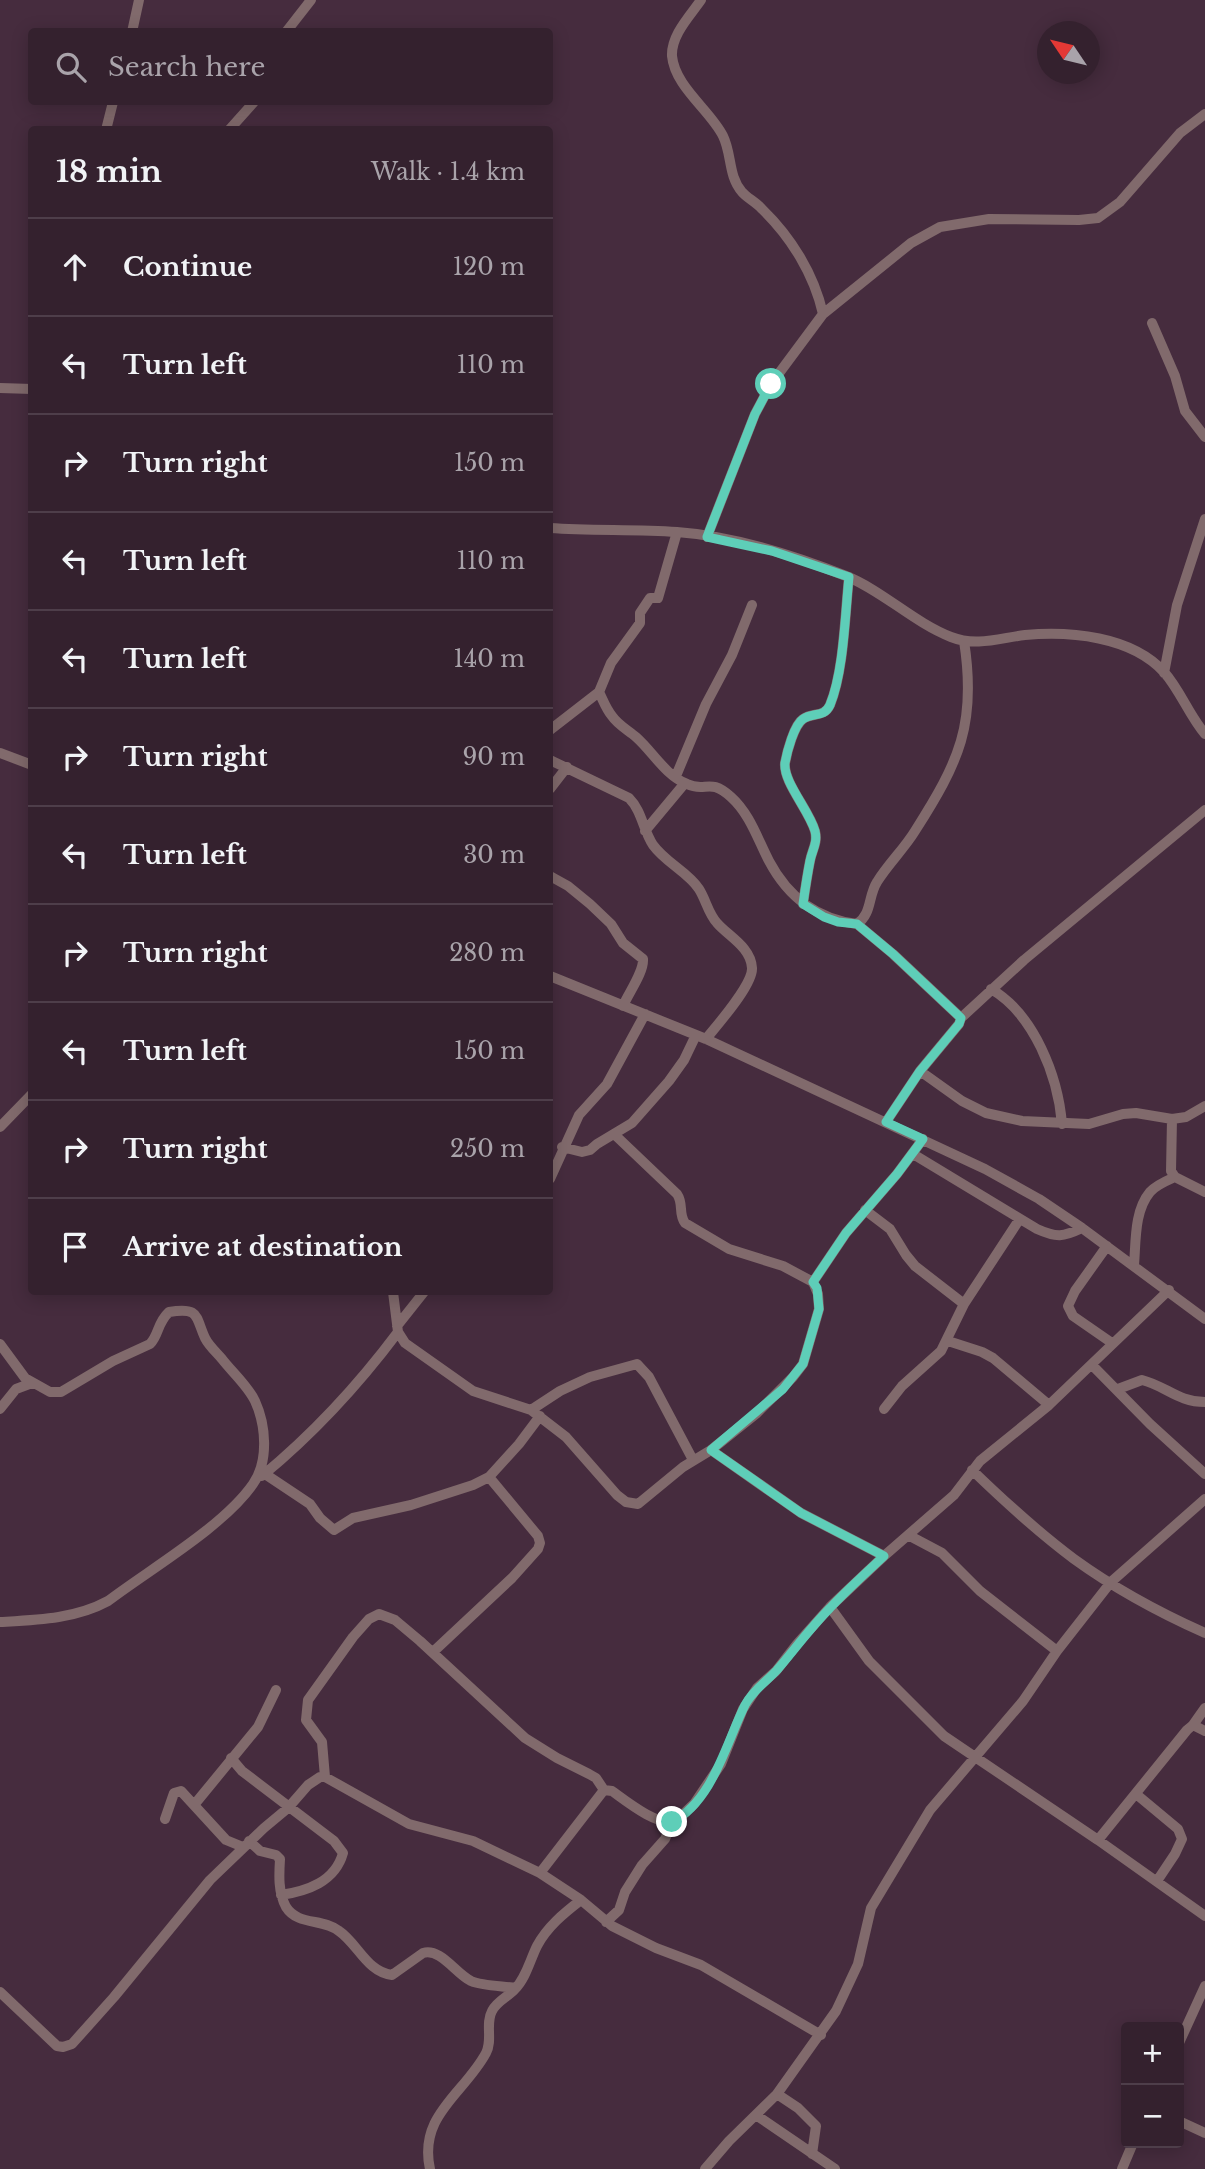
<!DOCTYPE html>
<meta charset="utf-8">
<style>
:root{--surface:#34212e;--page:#3c2936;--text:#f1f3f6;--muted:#a9a3aa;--line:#4e3e4a}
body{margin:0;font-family:"Libre Baskerville",serif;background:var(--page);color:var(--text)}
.controls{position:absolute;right:21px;bottom:21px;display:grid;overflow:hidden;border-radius:7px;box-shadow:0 4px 18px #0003}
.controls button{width:63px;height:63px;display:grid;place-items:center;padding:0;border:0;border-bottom:2px solid var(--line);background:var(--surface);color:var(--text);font:35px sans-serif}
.compass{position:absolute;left:1037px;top:21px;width:63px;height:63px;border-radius:50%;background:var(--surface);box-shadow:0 4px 18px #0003;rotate:305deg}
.stop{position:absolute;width:21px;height:21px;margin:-16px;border:5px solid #5eceb8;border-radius:50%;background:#fff}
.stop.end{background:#5eceb8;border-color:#fff;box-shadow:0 2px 7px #0008}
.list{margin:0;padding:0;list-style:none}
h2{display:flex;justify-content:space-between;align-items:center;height:91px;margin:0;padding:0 28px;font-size:30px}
h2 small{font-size:23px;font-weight:400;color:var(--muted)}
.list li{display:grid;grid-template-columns:46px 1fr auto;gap:21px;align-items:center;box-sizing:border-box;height:98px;padding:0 28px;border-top:2px solid var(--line)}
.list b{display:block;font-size:26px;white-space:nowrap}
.list em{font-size:23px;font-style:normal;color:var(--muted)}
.icon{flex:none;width:38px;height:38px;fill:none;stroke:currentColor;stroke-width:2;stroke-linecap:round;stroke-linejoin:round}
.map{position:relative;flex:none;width:1205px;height:2169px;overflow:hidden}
.search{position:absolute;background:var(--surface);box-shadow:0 4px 18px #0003;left:28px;top:28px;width:525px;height:77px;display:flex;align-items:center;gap:18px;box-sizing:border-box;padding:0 24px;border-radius:7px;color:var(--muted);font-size:26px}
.panel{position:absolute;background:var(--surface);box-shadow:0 4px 18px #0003;left:28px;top:126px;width:525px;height:1169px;border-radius:7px}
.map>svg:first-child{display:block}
</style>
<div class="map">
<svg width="1205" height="2169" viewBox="0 0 1205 2169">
<rect width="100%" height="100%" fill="#462c3e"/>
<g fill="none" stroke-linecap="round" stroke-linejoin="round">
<path stroke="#816a6c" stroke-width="10" d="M701,0C690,16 671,35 672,56C675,87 710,110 723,136C732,154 728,176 742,192C747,198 756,202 762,209C791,237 814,274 823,314
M132,32L139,0
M286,32L311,0
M106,130L113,102
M229,130L254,102
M1152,323L1175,376L1185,411L1205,437
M0,388L32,389
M550,528C592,531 634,529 677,532C734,536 793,555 846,576C883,591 913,622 951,637C976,647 1000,638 1025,635C1070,631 1131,636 1164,672C1180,690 1189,715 1205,734
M707,537L755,414L771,384L823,314L911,243L940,227L989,219L1079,220L1098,218L1120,202L1180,133L1205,114
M1164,673L1177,605L1205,519
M599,692C603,700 606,709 612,716C618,725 628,730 636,737C653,752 665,775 687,784C706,793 709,777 731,797C750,814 758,840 769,861C788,897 817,919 857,924C872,914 868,896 877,882C888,864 904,849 915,831C959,762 977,724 964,641
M550,730L599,692L611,663L640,623V613L650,598H658L677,532
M0,753L32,765
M550,760L629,798C642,811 643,830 653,845C666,863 688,872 699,889C706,900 708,913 717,923C728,936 751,947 752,968C753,985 717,1025 706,1039
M676,776L706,704L732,655L752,605
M550,789L567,767
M645,831L685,783
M550,876L568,886L590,904L611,924L623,943L643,959C644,972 629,992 623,1006
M803,904C805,890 807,876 810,861C812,850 818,843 815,831C809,810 783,782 785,763C787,752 794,725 803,719C813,712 824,718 830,705C844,671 845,614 849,577
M857,924L893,954L961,1018L959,1024L920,1071L886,1122
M550,976L706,1039L985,1169L1039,1199L1082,1228L1205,1319
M991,989C1034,1014 1058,1076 1062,1124
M961,1018L1024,960L1205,810
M920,1071L962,1101L986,1113L1022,1121L1089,1124L1123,1114L1136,1113L1172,1119L1186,1117L1205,1106
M1172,1119L1171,1171L1175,1177L1205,1192
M0,1127L32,1094
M562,1147L582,1152L590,1150L597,1144L632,1123L669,1081L684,1060L696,1035
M913,1154L1037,1229C1057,1238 1063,1237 1082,1228
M550,1179L579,1115L607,1084L645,1014
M865,1210L890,1229L906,1255L915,1266L964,1304
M1107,1246L1075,1291L1068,1306L1073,1316L1112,1343
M1134,1265C1136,1242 1134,1211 1150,1192C1156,1185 1166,1181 1175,1177
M813,1282L846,1233L897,1174L923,1139
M393,1292L398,1332L405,1343L473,1391L531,1410L560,1391L590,1377L637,1364L649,1377L693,1460
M397,1326L424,1292
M948,1341L982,1352L993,1358L1049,1405
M0,1344L25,1378L50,1392H61L113,1361L150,1344C159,1335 157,1323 169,1312C200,1307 195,1316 205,1338C209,1346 217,1353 222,1359C232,1372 248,1386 255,1401C266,1425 269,1461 253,1484C223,1527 150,1569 108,1601C75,1619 37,1620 0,1622
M1092,1365L1150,1424L1205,1474
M1118,1389L1142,1380C1166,1386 1178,1402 1205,1402
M0,1409L16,1389L32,1383
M884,1409L902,1386L941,1351L964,1304L1019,1220
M531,1410L566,1437L617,1495L626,1502L638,1504L683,1467L711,1450L757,1413L793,1377L803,1364L819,1309L818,1294L813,1282L783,1266L729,1249L685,1223C678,1214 684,1204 677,1194L614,1134
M711,1450L801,1513L884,1556
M972,1470C1004,1501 1038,1532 1074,1559C1114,1588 1160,1613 1205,1633
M265,1474L310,1504L320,1518L334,1530L353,1518L411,1505L473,1485L489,1477L519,1444L540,1416
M262,1476C313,1434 359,1384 398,1332
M908,1535L942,1553L980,1591L1057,1651
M830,1607L869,1661L944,1736L1098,1840L1205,1916
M433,1652L512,1578L538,1549L540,1543L538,1536L489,1477
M1193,1725L1205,1708
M231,1758L242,1771L334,1841L343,1853C335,1882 307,1891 281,1895
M325,1777L322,1742L306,1720L308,1700L353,1637L369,1619L379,1614L395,1620L420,1641L525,1738L557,1758L589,1774L596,1778L604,1790
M1136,1794L1178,1829L1182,1839L1175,1854L1157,1881
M194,1805L258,1727L276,1690
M165,1819L174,1793L181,1791L226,1840L243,1847
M1098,1840L1187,1730L1193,1725L1205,1731
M249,1841L260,1851L276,1855L280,1859C279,1875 278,1892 286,1907C298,1926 323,1918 339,1931C358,1944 367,1972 392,1975L423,1953C441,1948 455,1973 471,1981C482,1986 503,1986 516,1988
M540,1873L604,1790L612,1791C626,1801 658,1827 675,1821
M606,1922L619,1910L625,1892L642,1865L665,1839L670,1828L676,1821L694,1804L721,1764L743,1709L757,1688L776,1671L797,1644L830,1607L884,1556L954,1495L980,1461L1049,1405L1169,1290
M0,1992L57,2046L63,2047L72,2044L114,1997L210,1880L264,1828L288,1808L308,1785L320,1777H325L409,1824L473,1841L540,1873L581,1900L612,1926L656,1948L701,1965L821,2035
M1179,2043L1205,1986
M777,2094L798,2108L816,2126L812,2154
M756,2115L835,2169
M1179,2121L1205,2133
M430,2169C418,2115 464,2094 486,2053C493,2040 485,2024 492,2011C497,2001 508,1997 515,1989C526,1978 530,1960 537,1946C547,1927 564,1913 581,1900
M705,2169L729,2141L777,2094L836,2011L858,1964L871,1908L930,1810L1023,1701L1057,1651L1111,1582L1205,1499
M1122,2169L1133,2143"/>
</g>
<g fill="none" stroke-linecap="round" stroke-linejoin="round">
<path stroke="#5eceb8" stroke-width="9" d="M672,1822C713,1801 726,1743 745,1705C753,1690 766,1682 777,1670C795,1649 811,1627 830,1608C847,1590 866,1573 884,1556L801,1513L711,1450L783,1389L803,1364L819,1309L817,1288L813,1282L846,1233L897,1174L923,1139L886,1122L920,1071L959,1024L961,1018L893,954L857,924L838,922L824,917L803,904C805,890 807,876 810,861C812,850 818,843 815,831C809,810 783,782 785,763C787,752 794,725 803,719C813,712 824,718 830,705C844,670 845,615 849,577L772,551L707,537L755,414L771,384"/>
</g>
</svg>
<div class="controls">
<button>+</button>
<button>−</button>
</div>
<svg class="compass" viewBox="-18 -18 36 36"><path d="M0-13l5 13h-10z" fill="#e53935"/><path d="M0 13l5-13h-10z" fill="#a9a3aa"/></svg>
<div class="stop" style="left:771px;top:384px"></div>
<div class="stop end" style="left:672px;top:1822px"></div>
<div class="search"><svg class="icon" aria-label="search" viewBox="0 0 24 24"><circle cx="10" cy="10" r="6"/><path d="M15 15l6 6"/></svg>Search here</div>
<section class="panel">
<h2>18 min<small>Walk · 1.4 km</small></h2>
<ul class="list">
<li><svg class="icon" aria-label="ahead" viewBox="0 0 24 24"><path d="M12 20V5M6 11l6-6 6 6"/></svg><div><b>Continue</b></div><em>120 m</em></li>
<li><svg class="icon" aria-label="left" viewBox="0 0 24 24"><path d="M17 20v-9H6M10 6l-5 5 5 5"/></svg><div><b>Turn left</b></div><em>110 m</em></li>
<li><svg class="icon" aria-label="right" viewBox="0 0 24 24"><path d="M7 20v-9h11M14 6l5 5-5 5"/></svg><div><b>Turn right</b></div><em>150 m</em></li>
<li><svg class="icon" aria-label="left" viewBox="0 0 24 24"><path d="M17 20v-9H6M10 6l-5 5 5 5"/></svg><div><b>Turn left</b></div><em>110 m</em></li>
<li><svg class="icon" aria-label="left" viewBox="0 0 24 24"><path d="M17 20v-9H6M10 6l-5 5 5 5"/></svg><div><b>Turn left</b></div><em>140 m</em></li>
<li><svg class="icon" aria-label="right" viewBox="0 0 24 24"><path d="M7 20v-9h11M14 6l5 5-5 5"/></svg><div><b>Turn right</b></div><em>90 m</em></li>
<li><svg class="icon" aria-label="left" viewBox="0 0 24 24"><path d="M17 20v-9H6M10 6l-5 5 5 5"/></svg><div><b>Turn left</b></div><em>30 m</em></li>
<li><svg class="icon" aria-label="right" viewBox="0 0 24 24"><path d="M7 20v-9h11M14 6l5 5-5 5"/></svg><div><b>Turn right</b></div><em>280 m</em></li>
<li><svg class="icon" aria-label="left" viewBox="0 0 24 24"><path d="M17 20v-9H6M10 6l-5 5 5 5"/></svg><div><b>Turn left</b></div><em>150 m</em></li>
<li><svg class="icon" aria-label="right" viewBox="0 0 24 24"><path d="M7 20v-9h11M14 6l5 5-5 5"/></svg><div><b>Turn right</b></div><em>250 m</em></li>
<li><svg class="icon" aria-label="arrive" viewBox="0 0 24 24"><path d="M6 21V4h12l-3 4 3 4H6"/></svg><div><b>Arrive at destination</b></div></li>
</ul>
</section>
</div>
